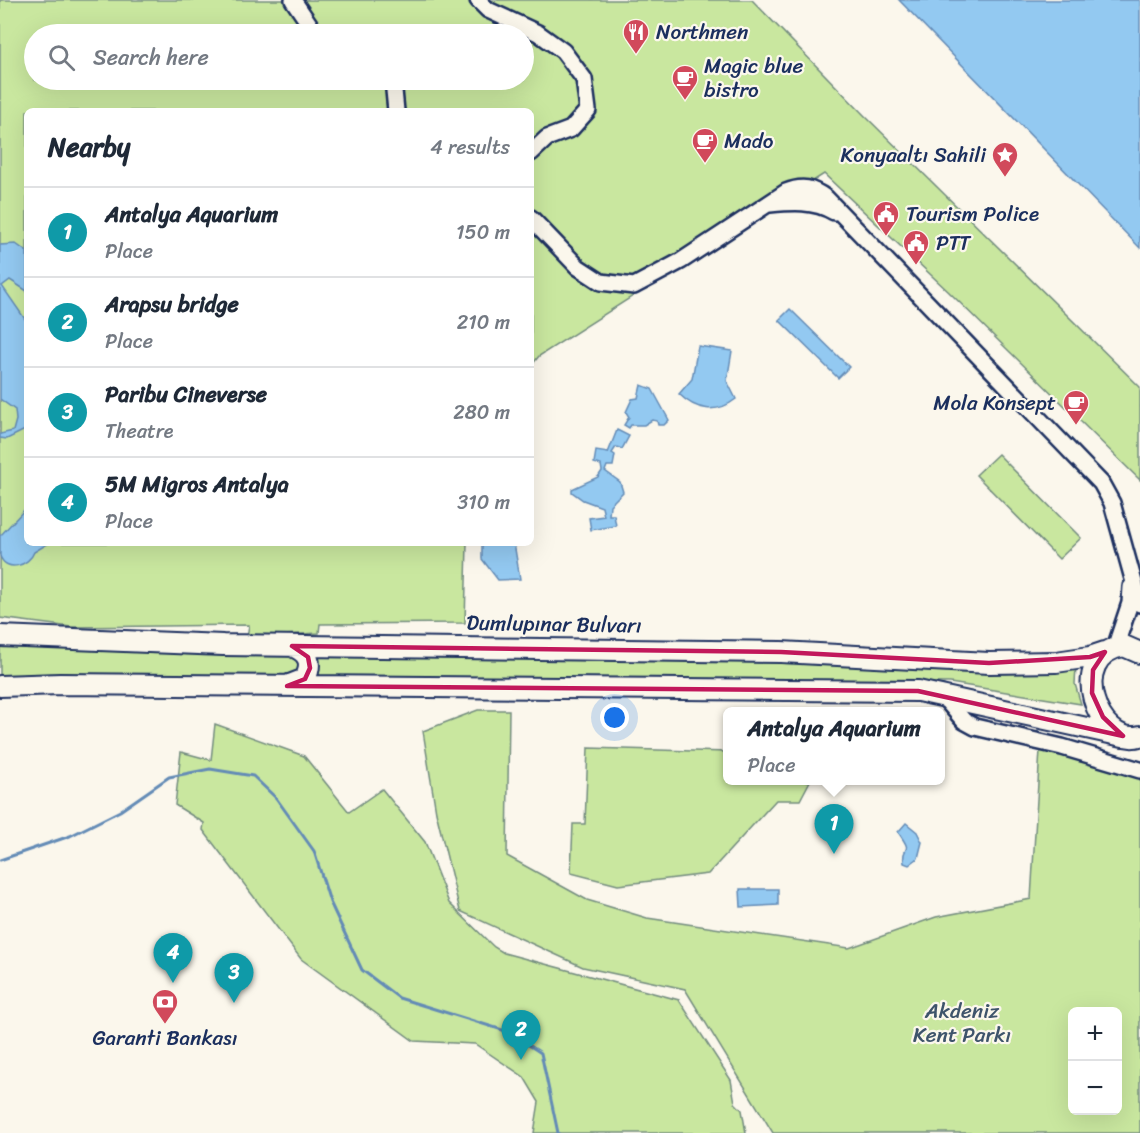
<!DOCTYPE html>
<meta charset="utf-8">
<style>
:root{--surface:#fff;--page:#f2f2f3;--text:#1f2937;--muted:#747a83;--line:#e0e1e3;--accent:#d1495b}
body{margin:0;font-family:Sriracha,sans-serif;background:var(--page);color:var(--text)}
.controls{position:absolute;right:18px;bottom:18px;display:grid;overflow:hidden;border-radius:9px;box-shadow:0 6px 24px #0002}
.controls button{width:54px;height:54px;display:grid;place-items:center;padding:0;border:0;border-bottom:2px solid var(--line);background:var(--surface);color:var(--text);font:30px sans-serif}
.you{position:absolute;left:615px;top:718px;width:21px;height:21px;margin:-15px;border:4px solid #fff;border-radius:50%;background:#1a73e8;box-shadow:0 0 0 9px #1a73e833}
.badge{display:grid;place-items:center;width:39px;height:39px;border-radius:50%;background:var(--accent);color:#fff;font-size:20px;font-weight:700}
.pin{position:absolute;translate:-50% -50px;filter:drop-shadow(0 2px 3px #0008)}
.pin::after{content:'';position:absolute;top:32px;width:21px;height:18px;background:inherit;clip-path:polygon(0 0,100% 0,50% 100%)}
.popup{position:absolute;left:723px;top:707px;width:222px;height:78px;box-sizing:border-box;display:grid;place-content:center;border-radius:9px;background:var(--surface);filter:drop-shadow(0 2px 4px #0005);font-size:20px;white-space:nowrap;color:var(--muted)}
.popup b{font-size:22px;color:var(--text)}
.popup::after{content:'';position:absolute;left:50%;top:100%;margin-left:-12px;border:12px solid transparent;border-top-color:var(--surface)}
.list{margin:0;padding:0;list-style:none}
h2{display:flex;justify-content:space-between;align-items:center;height:78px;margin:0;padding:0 24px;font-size:26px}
h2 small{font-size:20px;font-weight:400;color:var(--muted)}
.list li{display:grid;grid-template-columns:39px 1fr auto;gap:18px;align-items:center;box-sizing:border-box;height:90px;padding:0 24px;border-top:2px solid var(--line)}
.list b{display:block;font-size:22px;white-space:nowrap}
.list p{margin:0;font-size:20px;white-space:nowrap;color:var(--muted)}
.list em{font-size:20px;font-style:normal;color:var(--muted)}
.icon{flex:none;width:33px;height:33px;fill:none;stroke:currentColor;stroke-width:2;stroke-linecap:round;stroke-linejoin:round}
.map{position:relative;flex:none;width:1140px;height:1133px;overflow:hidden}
.search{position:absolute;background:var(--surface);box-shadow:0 6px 24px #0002;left:24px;top:24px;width:510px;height:66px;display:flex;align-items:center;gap:15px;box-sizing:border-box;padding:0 21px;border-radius:33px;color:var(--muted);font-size:22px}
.panel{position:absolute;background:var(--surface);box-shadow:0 6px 24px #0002;left:24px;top:108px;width:510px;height:438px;border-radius:9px}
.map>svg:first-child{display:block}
</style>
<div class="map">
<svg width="1140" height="1133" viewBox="0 0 1140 1133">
<rect width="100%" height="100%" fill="#fbf7ec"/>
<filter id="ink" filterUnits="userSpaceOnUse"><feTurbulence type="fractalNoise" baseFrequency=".0167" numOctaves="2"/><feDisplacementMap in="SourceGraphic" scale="12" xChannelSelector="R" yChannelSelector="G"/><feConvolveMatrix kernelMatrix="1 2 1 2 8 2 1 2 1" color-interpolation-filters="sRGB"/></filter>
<g filter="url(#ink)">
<path fill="#c9e79f" stroke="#728b7e" stroke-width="1.5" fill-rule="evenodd" d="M0,0H752L864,115L1140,387V480L949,292L824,174L539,356L531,366V111H27V543H467L465,623L320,624L319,633L247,637L249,625L71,627L0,618ZM34,34H524V80H34Z
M998,454L1081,538L1059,559L976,475Z
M0,645L295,654L300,658L302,669L288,678L0,675Z
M316,651L1076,666L1075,684L1081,704L950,683L537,678L315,680Z
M478,710H509L507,856L587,900L647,918L849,948L936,917L1031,899L1040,750L1140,777V1133H773L685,989L583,967L460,911L436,812L423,731ZM1072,1012H1118V1110H1072Z
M215,724L304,756L349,812L382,789L425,842L449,903L494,947L504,953L679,1000L731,1080L735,1103L742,1110L746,1133H534L539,1102L524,1077L475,1044L414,1041L301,959L203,830L204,823L175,805L181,752L211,760Z
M588,748L727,752L728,780L810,781L800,800H776L708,874L618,885L571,873L573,824H585Z"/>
<path fill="#93c9f1" stroke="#638bb6" stroke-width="1.5" d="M899,0H1140V248Z
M16,244L27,252V291L10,280L2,286L27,322V429L7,439L0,438V434L13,431L16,420L15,410L0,399V245Z
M790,309L849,367L838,378L779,320Z
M698,346L732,351L727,381L736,399C717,414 696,411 679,394L692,379Z
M641,385L652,389L669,420L664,425H658L657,421L652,420L644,425H631L629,428L624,425L629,417L626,412L632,399L638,398Z
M617,430L629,436L622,449L616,447L612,453L615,455L613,466H607L605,471L620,482L623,492L610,505L609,515H614L616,526L591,530L589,518L604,516L602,507L583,500L572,492V489L598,477L602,471L601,465L594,463L596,451L608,453Z
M27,507V543H49L34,552C29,566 6,573 0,556C0,550 0,542 0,536Z
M482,543H514L520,579L498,580L482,559Z
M906,823L917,832L922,842L918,858L909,865L904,863C901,843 915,856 898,832Z
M740,889H778V905L741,907Z"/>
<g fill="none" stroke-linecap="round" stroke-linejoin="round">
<path stroke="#638bb6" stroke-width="3" d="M0,860L70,836L120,811L169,777L210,769L253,776L276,798L314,851L330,902L362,970L399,998L509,1032L541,1053L558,1133"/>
<g stroke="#1b2f5e" stroke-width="20">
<path id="minor" d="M293,0L316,34
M478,0L488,10L538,33L563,51L584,79L588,110L571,129L547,138L531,153
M393,80L396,111
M770,204C792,202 814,200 834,212
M531,218L578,267L601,282L634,286L681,261L786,192C803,185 812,188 826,198L1101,483L1112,503L1140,604
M1115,648L1130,603L1131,587
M941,694L964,721L975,727L1062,747L1140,770"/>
</g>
<g stroke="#1b2f5e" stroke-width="24">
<path id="major" d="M0,636L223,645L781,652L989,663L1056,662L1090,657L1105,652
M1140,653L1124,646C1064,655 1098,748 1140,736
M0,686L60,684L918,691L1123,736
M287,686L305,679C313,663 309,653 292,646"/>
</g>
<use href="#minor" stroke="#fbf7ec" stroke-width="15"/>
<use href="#major" stroke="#fbf7ec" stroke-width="20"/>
</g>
</g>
<path fill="none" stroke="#c2185b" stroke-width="4.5" stroke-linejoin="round" d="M292,646L781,652L989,663L1090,657L1105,652L1093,670L1092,693L1103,717L1123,736L918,691L287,686L305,679L310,668L308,657Z"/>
<defs>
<g id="restaurant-pin" transform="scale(1.35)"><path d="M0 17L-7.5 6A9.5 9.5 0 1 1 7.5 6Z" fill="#d1495b" stroke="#fbf7ec"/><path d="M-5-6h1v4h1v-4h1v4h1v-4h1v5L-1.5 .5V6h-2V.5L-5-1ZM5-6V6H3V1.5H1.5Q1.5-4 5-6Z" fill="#fff"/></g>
<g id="cafe-pin" transform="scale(1.35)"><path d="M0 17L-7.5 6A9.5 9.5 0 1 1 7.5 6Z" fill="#d1495b" stroke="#fbf7ec"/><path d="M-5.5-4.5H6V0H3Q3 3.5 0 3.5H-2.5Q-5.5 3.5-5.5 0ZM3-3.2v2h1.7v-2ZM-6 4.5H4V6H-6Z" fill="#fff"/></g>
<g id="sight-pin" transform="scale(1.35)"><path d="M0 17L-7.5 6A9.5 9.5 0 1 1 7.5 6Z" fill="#d1495b" stroke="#fbf7ec"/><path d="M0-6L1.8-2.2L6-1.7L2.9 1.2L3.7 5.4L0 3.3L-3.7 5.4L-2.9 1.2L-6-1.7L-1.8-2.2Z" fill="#fff"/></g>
<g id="civic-pin" transform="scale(1.35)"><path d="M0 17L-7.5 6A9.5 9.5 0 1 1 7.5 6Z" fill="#d1495b" stroke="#fbf7ec"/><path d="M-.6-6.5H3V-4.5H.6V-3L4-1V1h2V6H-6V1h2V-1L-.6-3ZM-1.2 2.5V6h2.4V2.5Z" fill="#fff"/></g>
<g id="bank-pin" transform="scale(1.35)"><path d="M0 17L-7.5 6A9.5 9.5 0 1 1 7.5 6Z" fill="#d1495b" stroke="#fbf7ec"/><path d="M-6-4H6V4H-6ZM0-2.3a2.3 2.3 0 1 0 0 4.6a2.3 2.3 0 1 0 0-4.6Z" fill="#fff"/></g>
</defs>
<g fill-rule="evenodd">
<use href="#restaurant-pin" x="636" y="32"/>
<use href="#cafe-pin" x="685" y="78"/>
<use href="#cafe-pin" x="705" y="141"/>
<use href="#sight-pin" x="1005" y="155"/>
<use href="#civic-pin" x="886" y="214"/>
<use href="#civic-pin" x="916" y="243"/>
<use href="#cafe-pin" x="1076" y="403"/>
<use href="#bank-pin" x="165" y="1002"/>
</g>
<g text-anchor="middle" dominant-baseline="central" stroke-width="4.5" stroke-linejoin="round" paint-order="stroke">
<g font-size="21" fill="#1b2f5e" stroke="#fbf7ec" text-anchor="start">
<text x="656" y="32">Northmen</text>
<text x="704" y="66">Magic blue<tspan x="704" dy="24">bistro</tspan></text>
<text x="724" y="141">Mado</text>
<text x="986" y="155" text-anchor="end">Konyaaltı Sahili</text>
<text x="906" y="214">Tourism Police</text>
<text x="936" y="243">PTT</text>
<text x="1056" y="403" text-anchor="end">Mola Konsept</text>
<text x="165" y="1038" text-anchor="middle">Garanti Bankası</text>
</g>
<g font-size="21" fill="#1b2f5e" stroke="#fbf7ec">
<text transform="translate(554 624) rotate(1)">Dumlupınar Bulvarı</text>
</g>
<g font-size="21" fill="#3e546b" stroke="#fbf7ec">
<text x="962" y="1011">Akdeniz<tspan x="962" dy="24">Kent Parkı</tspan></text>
</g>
</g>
</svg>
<div class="controls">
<button>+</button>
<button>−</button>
</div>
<div class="you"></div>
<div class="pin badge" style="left:834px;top:854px;background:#0f9aa8">1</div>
<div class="popup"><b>Antalya Aquarium</b>Place</div>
<div class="pin badge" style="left:521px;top:1060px;background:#0f9aa8">2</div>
<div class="pin badge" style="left:234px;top:1003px;background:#0f9aa8">3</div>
<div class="pin badge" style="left:173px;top:983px;background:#0f9aa8">4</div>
<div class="search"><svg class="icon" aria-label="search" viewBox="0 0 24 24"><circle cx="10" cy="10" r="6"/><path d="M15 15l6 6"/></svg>Search here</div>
<section class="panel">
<h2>Nearby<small>4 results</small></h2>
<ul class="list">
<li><span class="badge" style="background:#0f9aa8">1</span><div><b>Antalya Aquarium</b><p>Place</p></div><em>150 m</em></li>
<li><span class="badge" style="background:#0f9aa8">2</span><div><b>Arapsu bridge</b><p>Place</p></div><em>210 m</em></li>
<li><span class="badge" style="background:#0f9aa8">3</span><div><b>Paribu Cineverse</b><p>Theatre</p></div><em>280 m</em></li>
<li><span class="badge" style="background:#0f9aa8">4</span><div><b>5M Migros Antalya</b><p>Place</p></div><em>310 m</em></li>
</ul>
</section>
</div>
